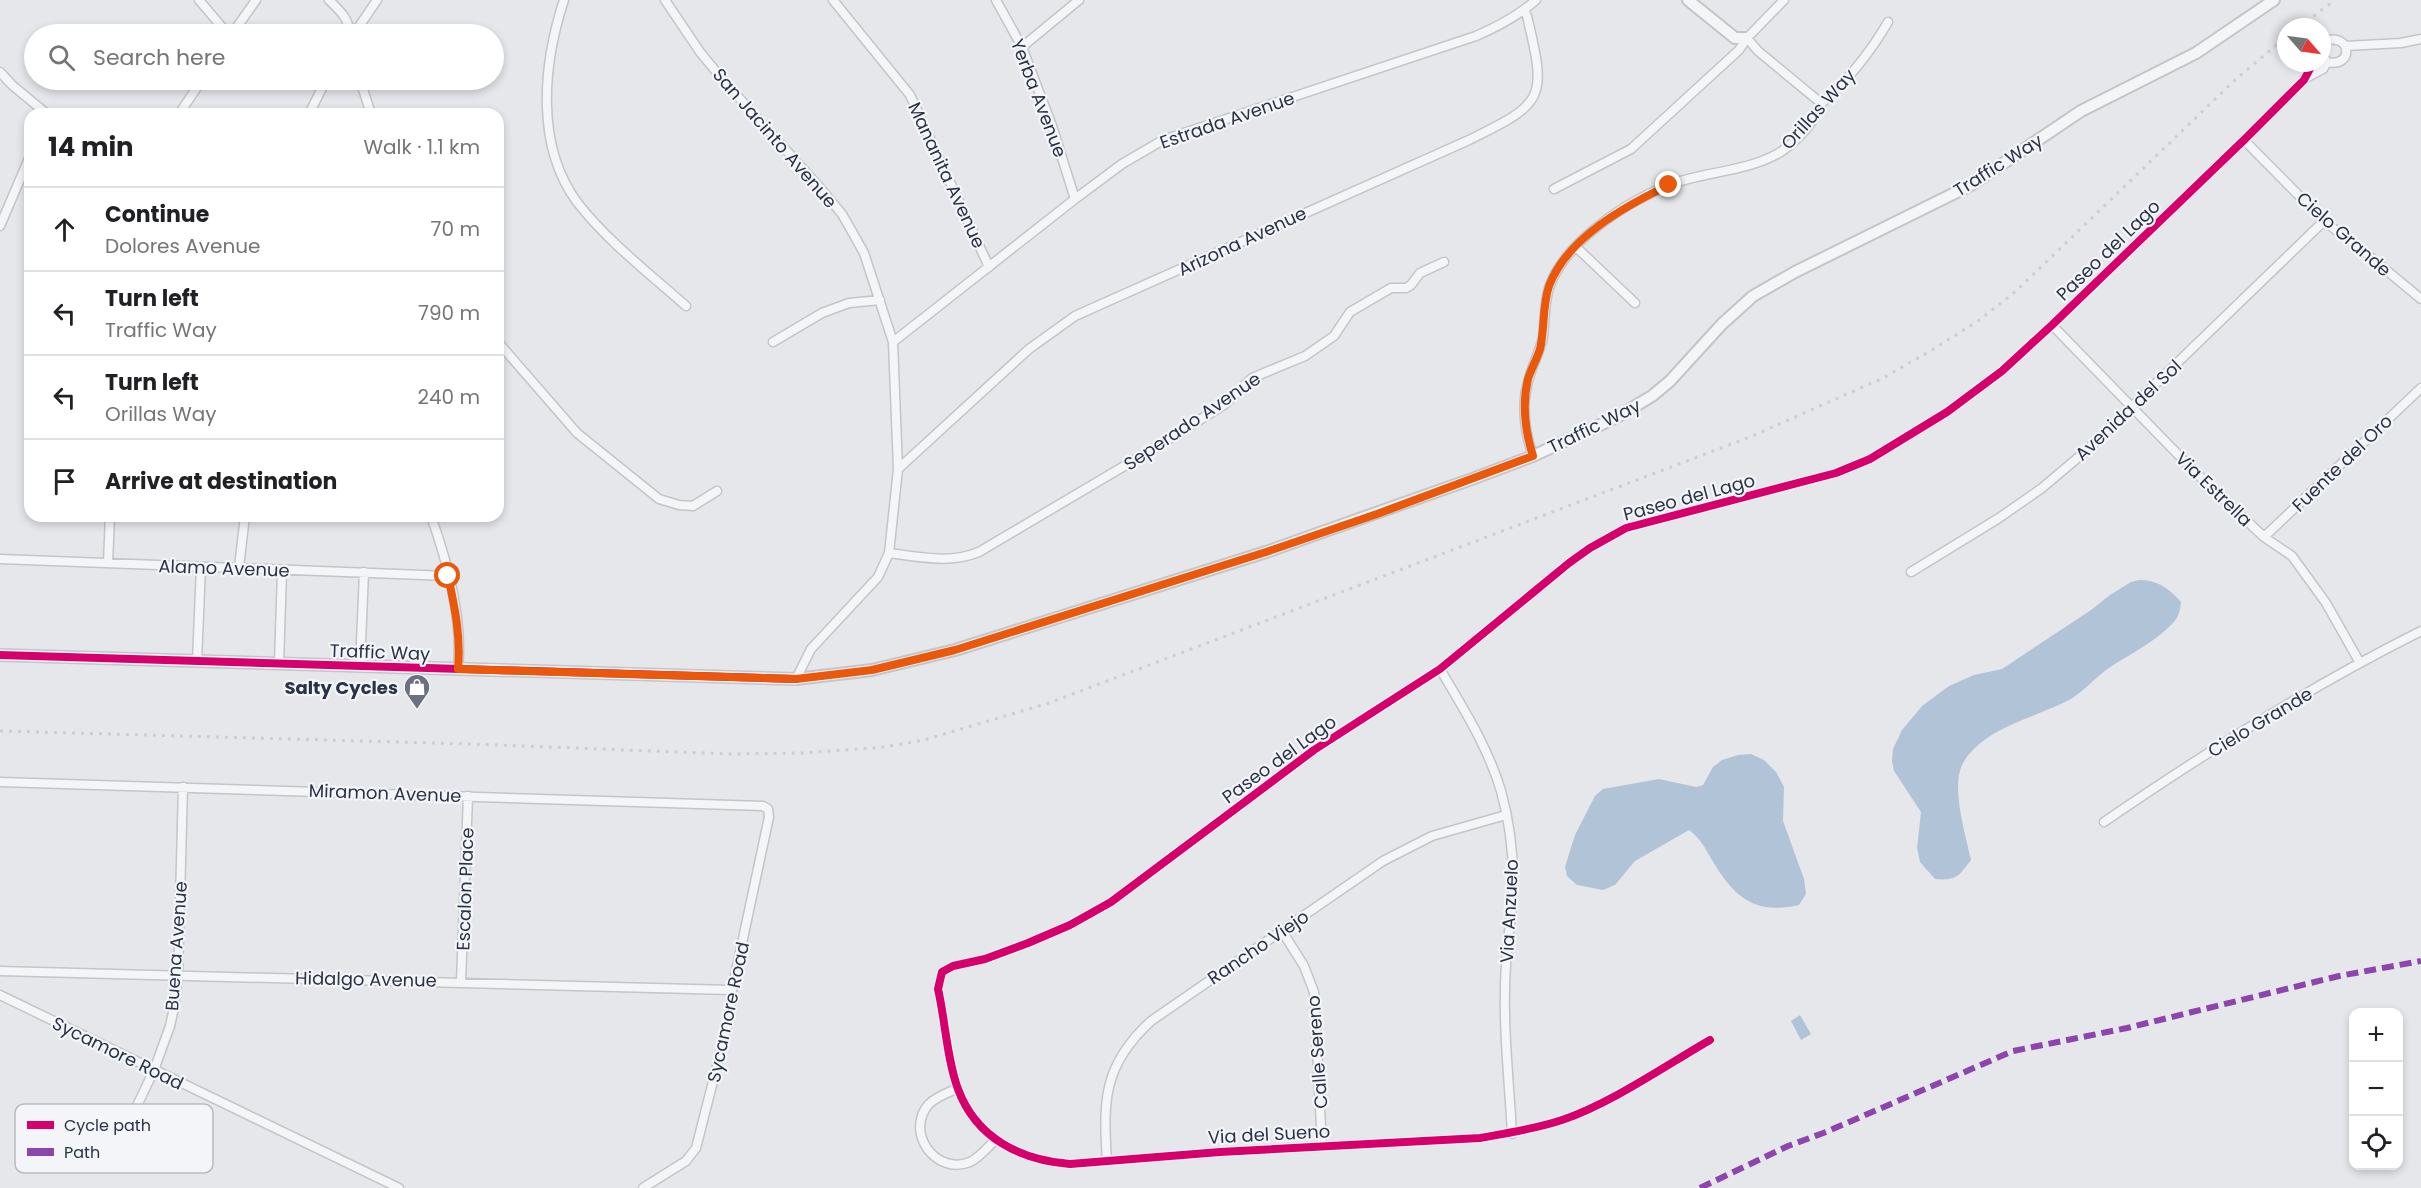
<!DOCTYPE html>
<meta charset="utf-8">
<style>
:root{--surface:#fff;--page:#f6f6f6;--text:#202124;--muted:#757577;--line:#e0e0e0}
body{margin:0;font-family:Poppins,sans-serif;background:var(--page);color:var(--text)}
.controls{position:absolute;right:18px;bottom:18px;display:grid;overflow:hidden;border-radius:12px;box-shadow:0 3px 9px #0003}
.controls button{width:54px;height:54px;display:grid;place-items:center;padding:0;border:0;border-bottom:2px solid var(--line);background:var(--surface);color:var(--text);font:30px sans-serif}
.compass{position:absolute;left:2277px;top:18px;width:54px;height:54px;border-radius:50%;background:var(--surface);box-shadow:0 3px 9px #0003;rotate:118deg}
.stop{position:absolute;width:18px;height:18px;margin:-14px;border:4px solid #ea580c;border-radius:50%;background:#fff}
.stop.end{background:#ea580c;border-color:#fff;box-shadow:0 2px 6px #0008}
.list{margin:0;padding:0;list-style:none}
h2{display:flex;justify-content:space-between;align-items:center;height:78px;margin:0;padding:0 24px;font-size:26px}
h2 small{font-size:20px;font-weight:400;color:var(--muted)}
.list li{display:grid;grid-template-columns:39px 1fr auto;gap:18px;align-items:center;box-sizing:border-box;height:84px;padding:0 24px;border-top:2px solid var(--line)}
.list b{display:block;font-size:22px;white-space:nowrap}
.list p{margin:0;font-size:20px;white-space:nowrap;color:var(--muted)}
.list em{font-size:20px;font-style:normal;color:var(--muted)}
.icon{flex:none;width:33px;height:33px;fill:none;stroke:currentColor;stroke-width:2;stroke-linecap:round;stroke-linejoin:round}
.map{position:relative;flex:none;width:2421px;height:1188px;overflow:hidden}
.search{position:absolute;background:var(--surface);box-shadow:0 3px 9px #0003;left:24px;top:24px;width:480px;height:66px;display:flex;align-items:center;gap:15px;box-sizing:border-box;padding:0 21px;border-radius:33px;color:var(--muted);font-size:22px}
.panel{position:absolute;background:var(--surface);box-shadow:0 3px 9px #0003;left:24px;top:108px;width:480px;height:414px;border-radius:18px}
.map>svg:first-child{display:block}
</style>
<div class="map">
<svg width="2421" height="1188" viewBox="0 0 2421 1188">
<rect width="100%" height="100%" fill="#e5e7ea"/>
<path fill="#b1c3d7" d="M2139,580C2157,580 2169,588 2181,602C2180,612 2178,619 2170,626C2152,644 2126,656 2106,670C2095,678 2086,689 2074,697C2039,718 1983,726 1962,765C1951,788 1966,836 1971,860C1959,876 1956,881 1935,879L1920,862L1917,848L1921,812L1894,771L1892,761L1893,749L1902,730L1922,706L1949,686L1974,675L2002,669L2091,610L2110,595L2131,582Z
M1751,754L1764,760L1776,772L1784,787L1783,821L1804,879L1806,894L1799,905C1754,915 1734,897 1712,860C1705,848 1700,838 1689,830L1635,861L1615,885L1603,890L1577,885L1567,876L1565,867L1575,835L1595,796L1603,789L1659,779L1696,787L1703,785L1713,767L1722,760L1738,755Z
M1800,1015L1811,1034L1801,1040L1791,1021Z"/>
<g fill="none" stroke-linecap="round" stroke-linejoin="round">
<g stroke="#c3c5c8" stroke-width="11">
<path id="minor" d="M199,0L221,26L231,34
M329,0C339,10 350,19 349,34
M564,0C543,64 535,145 577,202C605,239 651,275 686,306
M665,0L700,52L723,80L821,189L842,214L864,253L893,342L898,469L889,553L878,577L811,649L796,679
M833,0L910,95L989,267
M996,0L1022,47L1052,126L1075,199
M232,34L256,0
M354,34L377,0
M1747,38L1758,51L1821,103
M2345,46L2401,43L2421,39
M1022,47L1079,0
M2322,49L2328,40C2352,35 2353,68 2327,62L2322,54
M0,72L12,85L47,114
M2304,79L2323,69L2327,62
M360,80L371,114
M179,114L202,80
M309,114L326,80
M2244,140L2324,221L2362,250L2421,299
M1554,189L1631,149L1739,50L1747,38L1784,0
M0,226L30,156
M1576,247L1635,303
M2052,325L2194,471L2264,537L2292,556L2326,603L2360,663
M498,342L577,433L659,499L679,505L693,506L717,491
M773,342L822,313L849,303L880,300
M893,342L1075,199L1122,164L1163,140L1476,36C1497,27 1518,16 1536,0
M1533,456C1524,430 1521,401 1530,375C1534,362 1540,351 1543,337C1545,320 1544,304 1549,288C1565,239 1640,191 1688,179C1718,171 1751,169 1779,153C1792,145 1806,131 1814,118C1817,113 1818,106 1823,102C1848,80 1871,51 1888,22
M898,469L1029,349L1075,316L1469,140C1545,103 1547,99 1527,16L1524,10
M431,516C448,564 463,619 458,669
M2264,537L2421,388
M889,553C920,557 950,564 979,552L1158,446L1225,404L1252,378L1305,356L1334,336L1350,312L1391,288H1406L1411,285L1420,273L1444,262
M0,559L449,576
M108,563L110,516
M239,567L245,516
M1911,572L1999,518L2042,488L2087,450L2324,221
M197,661L201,567
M279,663L282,571
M360,666L364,572
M1440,669C1463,708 1488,747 1501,791C1511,827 1515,867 1512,905C1510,925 1507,944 1506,964C1502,1020 1509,1078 1512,1134
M0,782L763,806L768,809L769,817L732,990L729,1019L696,1148L686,1161L643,1188
M2104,822C2206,752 2311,686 2421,631
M1282,931L1304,966L1314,992L1322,1146
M0,971L732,990
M461,982L468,796
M0,995L399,1188
M1710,1040C1665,1066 1610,1104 1562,1120C1535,1129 1508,1133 1480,1138L1220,1152L1070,1164C1020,1160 976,1138 958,1089C947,1060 945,1019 938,989L942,972L953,966L985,959L1028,943L1070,925L1111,902L1314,750L1440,669L1569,563L1590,548L1626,528L1836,473L1870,459L1947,412L2002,371L2052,325L2244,140L2304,80L2313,63
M958,1088C948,1093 937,1096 929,1104C904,1132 936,1176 970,1162C980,1157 987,1148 995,1140
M125,1131L154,1070L170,1026L174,1008L178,975L183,787
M1107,1161C1103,1101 1103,1065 1151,1021L1383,861L1432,836L1506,815"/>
</g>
<g stroke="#c3c5c8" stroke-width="14">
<path id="tertiary" d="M1688,0L1735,38H1747
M0,655L796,679L872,670L955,650L1266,552L1472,479L1533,456L1615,418L1652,396L1670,381L1722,324L1753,296L1795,272L1971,185L2081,111L2196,53L2274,0"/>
</g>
<use href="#minor" stroke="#f4f5f7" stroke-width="8"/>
<use href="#tertiary" stroke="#f4f5f7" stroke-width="10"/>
<path stroke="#cdced1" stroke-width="3" stroke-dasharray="3 6" stroke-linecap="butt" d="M2299,27L2335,0
M0,731L470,744L730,754L803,753L885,747L924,740L1049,703L1750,437L1883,378L1932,350L1978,321L2015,292L2236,79L2286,37"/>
<path stroke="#8e44ad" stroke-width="6" stroke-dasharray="12 6" stroke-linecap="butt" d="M1700,1188L1788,1146L1826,1132L2013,1051L2127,1028L2339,976L2421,961"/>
<g stroke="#f3f5f9" stroke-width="11">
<path id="cycleway" d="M0,655L796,679
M1710,1040C1665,1066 1610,1104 1562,1120C1535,1129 1508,1133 1480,1138L1220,1152L1070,1164C1020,1160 976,1138 958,1089C947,1060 945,1019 938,989L942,972L953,966L985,959L1028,943L1070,925L1111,902L1314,750L1440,669L1569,563L1590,548L1626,528L1836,473L1870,459L1947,412L2002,371L2052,325L2244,140L2304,80L2313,63"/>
</g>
<use href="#cycleway" stroke="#d6006c" stroke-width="8"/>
</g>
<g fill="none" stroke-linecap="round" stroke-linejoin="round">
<path stroke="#ea580c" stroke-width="8" d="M448,576C455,608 461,637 458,669L796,679L872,670L955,650L1266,552L1377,514L1533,456C1525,431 1522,404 1528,379C1531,369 1537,359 1540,349C1545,329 1542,307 1549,286C1567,238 1625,206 1669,185"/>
</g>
<defs>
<g id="shop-pin" transform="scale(1.35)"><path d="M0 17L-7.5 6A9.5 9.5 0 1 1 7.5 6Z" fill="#6b717f" stroke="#f3f5f9"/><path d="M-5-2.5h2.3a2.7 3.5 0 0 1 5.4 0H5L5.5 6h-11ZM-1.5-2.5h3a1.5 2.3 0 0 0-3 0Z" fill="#fff"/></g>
</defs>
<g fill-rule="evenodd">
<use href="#shop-pin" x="417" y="687"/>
</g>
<g text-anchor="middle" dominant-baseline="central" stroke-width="4.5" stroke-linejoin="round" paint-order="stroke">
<g font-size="18" fill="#293246" stroke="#f3f5f9">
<text transform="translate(1039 98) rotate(69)">Yerba Avenue</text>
<text transform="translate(1818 109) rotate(-48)">Orillas Way</text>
<text transform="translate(1227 120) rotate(-19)">Estrada Avenue</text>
<text transform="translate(775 138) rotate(49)">San Jacinto Avenue</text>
<text transform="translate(1998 165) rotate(-32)">Traffic Way</text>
<text transform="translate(947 175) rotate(65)">Mananita Avenue</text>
<text transform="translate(2344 234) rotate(41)">Cielo Grande</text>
<text transform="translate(1242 241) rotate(-25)">Arizona Avenue</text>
<text transform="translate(2108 250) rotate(-44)">Paseo del Lago</text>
<text transform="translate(2128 410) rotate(-43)">Avenida del Sol</text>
<text transform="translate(1192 421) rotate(-34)">Seperado Avenue</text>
<text transform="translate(1594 426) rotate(-26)">Traffic Way</text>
<text transform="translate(2342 463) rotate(-44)">Fuente del Oro</text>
<text transform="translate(2214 489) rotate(44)">Via Estrella</text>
<text transform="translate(1689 497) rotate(-15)">Paseo del Lago</text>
<text transform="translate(224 568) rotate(2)">Alamo Avenue</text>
<text transform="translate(380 652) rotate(2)">Traffic Way</text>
<text transform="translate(2260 722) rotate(-31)">Cielo Grande</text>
<text transform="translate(1279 759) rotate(-36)">Paseo del Lago</text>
<text transform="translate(385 793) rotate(2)">Miramon Avenue</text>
<text transform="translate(465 889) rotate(-88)">Escalon Place</text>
<text transform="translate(1509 911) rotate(-87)">Via Anzuelo</text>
<text transform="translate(176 946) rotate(-86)">Buena Avenue</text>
<text transform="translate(1258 947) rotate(-34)">Rancho Viejo</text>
<text transform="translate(366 979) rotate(1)">Hidalgo Avenue</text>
<text transform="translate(728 1012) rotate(-78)">Sycamore Road</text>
<text transform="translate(1317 1052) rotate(-94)">Calle Sereno</text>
<text transform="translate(118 1053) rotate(26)">Sycamore Road</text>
<text transform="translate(1269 1134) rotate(-3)">Via del Sueno</text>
</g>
<g font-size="18" font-weight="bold" fill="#293246" stroke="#f3f5f9" text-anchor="end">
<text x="398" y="687">Salty Cycles</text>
</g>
</g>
<rect x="15" y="1104" width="198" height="69" rx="9" fill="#f3f5f9" stroke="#b6bac3" stroke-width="1.5"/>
<rect x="27" y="1121" width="27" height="8" fill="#d6006c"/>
<rect x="27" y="1148" width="27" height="8" fill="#8e44ad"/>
<g font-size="16" fill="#293246">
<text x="64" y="1131">Cycle path</text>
<text x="64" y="1158">Path</text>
</g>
</svg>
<div class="controls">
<button>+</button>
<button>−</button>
<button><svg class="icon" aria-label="locate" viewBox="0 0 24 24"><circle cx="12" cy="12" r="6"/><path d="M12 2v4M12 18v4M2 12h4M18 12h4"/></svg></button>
</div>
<svg class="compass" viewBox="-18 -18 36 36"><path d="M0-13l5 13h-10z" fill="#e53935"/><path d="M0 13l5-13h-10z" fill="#757577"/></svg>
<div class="stop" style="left:448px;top:576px"></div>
<div class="stop end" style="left:1669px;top:185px"></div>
<div class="search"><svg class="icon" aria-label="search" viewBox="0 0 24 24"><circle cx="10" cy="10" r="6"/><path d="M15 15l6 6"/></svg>Search here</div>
<section class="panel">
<h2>14 min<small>Walk · 1.1 km</small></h2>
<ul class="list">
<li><svg class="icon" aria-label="ahead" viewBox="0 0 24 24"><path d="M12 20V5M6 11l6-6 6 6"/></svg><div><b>Continue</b><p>Dolores Avenue</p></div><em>70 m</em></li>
<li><svg class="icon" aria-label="left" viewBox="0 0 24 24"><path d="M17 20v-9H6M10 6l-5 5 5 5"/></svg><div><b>Turn left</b><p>Traffic Way</p></div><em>790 m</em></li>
<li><svg class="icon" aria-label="left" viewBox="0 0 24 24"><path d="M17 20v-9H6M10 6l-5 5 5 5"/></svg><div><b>Turn left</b><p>Orillas Way</p></div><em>240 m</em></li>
<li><svg class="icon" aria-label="arrive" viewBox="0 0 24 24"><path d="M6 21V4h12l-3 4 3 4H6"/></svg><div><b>Arrive at destination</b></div></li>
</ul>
</section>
</div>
